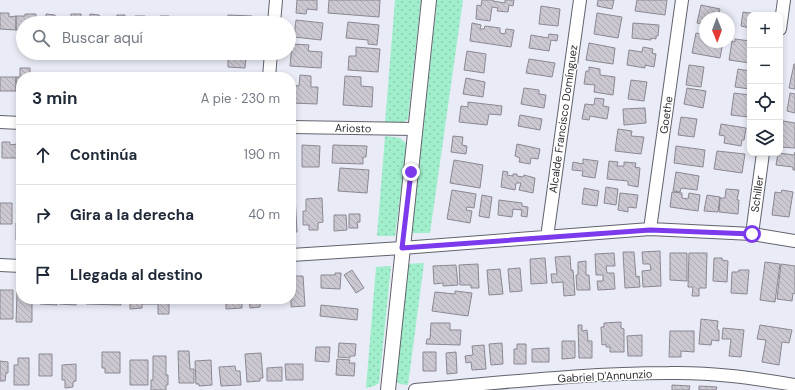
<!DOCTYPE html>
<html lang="es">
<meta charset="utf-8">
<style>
:root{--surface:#fff;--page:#f6f6f7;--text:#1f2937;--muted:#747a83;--line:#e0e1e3}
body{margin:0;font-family:"DM Sans",sans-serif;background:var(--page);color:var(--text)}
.controls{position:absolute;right:12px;top:12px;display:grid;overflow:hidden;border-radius:8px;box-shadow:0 2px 6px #0003}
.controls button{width:36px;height:36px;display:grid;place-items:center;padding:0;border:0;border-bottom:1px solid var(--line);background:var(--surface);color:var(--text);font:20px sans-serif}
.compass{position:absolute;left:699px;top:12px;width:36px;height:36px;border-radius:50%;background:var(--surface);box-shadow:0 2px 6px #0003;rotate:179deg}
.stop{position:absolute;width:12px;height:12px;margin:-9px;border:3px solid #7c3aed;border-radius:50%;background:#fff}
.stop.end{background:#7c3aed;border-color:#fff;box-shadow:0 1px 4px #0008}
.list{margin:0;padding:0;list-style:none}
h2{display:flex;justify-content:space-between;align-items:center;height:52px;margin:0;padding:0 16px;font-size:17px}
h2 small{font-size:13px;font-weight:400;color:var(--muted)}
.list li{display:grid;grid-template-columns:26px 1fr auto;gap:12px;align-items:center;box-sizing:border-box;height:60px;padding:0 16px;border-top:1px solid var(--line)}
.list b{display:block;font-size:15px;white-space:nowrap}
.list em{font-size:13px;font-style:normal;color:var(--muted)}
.icon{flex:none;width:22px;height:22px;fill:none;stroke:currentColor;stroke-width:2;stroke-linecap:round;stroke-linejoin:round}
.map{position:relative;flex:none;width:795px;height:390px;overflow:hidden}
.search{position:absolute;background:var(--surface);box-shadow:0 2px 6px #0003;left:16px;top:16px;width:280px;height:44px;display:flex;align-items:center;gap:10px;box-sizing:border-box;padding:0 14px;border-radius:22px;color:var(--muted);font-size:15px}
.panel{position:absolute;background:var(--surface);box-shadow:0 2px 6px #0003;left:16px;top:72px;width:280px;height:232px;border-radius:16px}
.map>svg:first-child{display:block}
</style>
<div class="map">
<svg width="795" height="390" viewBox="0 0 795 390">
<defs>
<pattern id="grass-dots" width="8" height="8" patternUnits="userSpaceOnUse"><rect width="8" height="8" fill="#a1eecc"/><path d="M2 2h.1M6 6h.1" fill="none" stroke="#8bccb0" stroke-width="1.8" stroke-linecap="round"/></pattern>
<pattern id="building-back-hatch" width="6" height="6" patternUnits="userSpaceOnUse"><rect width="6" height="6" fill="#ccc8d2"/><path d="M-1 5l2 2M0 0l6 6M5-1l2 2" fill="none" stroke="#b0acb5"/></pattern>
</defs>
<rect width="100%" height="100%" fill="#e9ebf6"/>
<path fill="url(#grass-dots)" d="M395,0H421L408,119L401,124L385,123Z
M437,0H463L430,233H412Z
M385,136L400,138L407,144L395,236H377Z
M424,263L408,385L400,384L394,379L404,264Z
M391,266L379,383L374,386L366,388L376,267Z"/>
<path fill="url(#building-back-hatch)" stroke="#8b8892" d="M297,0H317V10L307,9L306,14L296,13Z
M329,0H380L379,17L328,13Z
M482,0H493V1L505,3V0H514L513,6L509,5L508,12L497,11L498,8L492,7L490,21L476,19L477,5L481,6Z
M598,0H614L612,9L597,6Z
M637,0H667L665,15L635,11Z
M701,5L720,9L718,18H705V28H702L703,24L697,23Z
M541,6L560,9L558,26L539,24Z
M743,12L763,15H750V28L741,26Z
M0,13H9V17L16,16V30L0,29Z
M597,13L622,17L618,38L594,34Z
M25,14H36V23H23V29L16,30V16H25Z
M46,14L55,15V17H62V23H46Z
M71,14H81V23H62V17H71Z
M90,14L99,15L100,17L107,18V23H90Z
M117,15H125V23H107V18H116Z
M228,15L252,16V23H228Z
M135,16H145V19H152V23H135Z
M160,16H169V23H153V19H160Z
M180,17H190V20H197V23H180Z
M205,17H214V23H198V20H205Z
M296,20L323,23L321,40L294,37Z
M348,22L379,25L377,45L368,44V40L346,38Z
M472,23L481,25L480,29H484L485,26L500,28V33L505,34L506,29L514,30L511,47L470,41Z
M633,23L659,25L658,36H656V39L651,38V40L632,38Z
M696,33L705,35V42H723L720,58L692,53Z
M549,34L558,35L557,41L551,40L549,51L529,48L531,35L548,38Z
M735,39L750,41V63L729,60L732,41L735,42Z
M589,43L615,48L613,64L586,60Z
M292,44L309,45L308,51L322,52L321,68L290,66Z
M356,47L380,49L378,72L348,70L349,56H356Z
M643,47L653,49L652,53L656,54L654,67L645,65V68L627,65L629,50L642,52Z
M467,51L486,54L484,73L464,70Z
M228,54H241V56H246L245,68L228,67Z
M529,59L555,63L552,77L526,73Z
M794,64H795V89L789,88Z
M689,65L704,67L701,87L686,85Z
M589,67L600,69V75L615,77L613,95L594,92L595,85L584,84L586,71H589Z
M20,68H30V77H21V91H16V77H20Z
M738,69L750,71V89L735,87Z
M300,75L311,76V87H318L317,104L291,103V85L299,86Z
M345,76L361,77V86L373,87L372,107L343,105Z
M0,77H16V91H0Z
M466,78L485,82L483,97L463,94Z
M631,80L647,82L644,101L628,99Z
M524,88L539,90V94L546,95L544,108L521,104Z
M687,88L706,91L703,108L684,104Z
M734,93L750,95L749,117L731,115Z
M790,93L795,94V113L787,111Z
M595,98L604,99L603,106L609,107L607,119L590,116L589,120L582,119L585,104L594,105Z
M468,102L502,106L501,115L489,114L487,125L459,122L461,106L468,107Z
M645,108L646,123L624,125L623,109Z
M520,115L542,119L540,130L518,126Z
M681,117L697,119L694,137L678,135Z
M783,121L795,123V148L780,147Z
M721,124L746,128L744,140H742L741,146L724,143L725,136L719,135Z
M618,129L632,131L631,136L644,137L641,154L615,151Z
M453,136L463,137L462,145L467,146L466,154L451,152Z
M2,142H10V145L17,144V158H2Z
M517,144L540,149L538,159L531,158L530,164L519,162L520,158L515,156Z
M302,145L320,146L319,167H302Z
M333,145L367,146L366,157H363V164L332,163Z
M676,146L705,150L703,167L674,163Z
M717,151L745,154L742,173L714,169Z
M795,152V170H793V167L776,165L778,153L794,155Z
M583,159L598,161L595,178L582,176L583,171L572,170L573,162L583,164Z
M454,160L483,165L480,188L450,183Z
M609,161L618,162L617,166H624V162L636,163L635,167L640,168L638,187L628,185V181L607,179Z
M340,168L369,170L367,193L338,191Z
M503,171L508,172L507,175L513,176V174H517V176L523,177L524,175L535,178L533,193L519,190L521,183H516L515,190L501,187Z
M676,172L699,176L697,190L681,188L680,192L673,191Z
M606,187L618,189L616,205L604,203Z
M584,188L599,191L597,206L582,204Z
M726,189L739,190L737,200H739L738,214L719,212L720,198H725Z
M452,190L476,194L474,208L467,207L466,210L472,211L470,223L447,219Z
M782,190L793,192L789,217L772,215L775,192L781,193Z
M672,192L682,193V198L688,199L689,193L700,195L698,211L670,207Z
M620,193L638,195L636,208L628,207V212L618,210Z
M482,195L492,197L489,218L479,216Z
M707,195L720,197L718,212L704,211Z
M295,196L297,232H291V197Z
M322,198L323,222L318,223V230H309V225H303V211H306V199Z
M499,200L522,203V206L528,207L527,217L521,216L522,210L513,209L512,217L498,215Z
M0,203H12V224H0Z
M349,214H360V222H357L358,228H349Z
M334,215H346L347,230L334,231Z
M16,223L21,224V240H16Z
M660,251L661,286L643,287L642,271L651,270L650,264H643L642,252Z
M623,252H634L636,277L639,276L640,287L625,288Z
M614,253L615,266H606L607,273H614L615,289L598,290L597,281H603V275H596L595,254Z
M670,253H687V281L670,280Z
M689,253H707L706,288H699V296H692L693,287H688Z
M570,256L571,270H573L575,295L564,296L563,282L552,283L551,274H557L555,257Z
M545,258L547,283L531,284L530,259Z
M714,258H722V260L728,261L727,282L713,281Z
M586,261V275H589L590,290H577L576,275H578V262Z
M765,262L780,264L775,302L760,300Z
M478,264L479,288H471V285H460L459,265Z
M781,264L795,266V294L793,293L792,301L777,299Z
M456,265L458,285L443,286V283L434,284L433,266Z
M520,268L522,291L510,292L508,269Z
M500,269L503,294L489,295L487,270Z
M352,270L364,288L356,293L344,275Z
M739,270H749L747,294L731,293L732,272H738Z
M335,273H341L340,289L321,288V275H335Z
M291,276H303L305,306L291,307Z
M0,290H13V319H0Z
M455,291L472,293L468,316L432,311L435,292L455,294Z
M17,292H21V299H32V322H16Z
M40,299H57V305L40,304Z
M59,299H76V305L59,304Z
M86,299H121V305L86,304Z
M130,299H169V314H158V304H142V308L130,309Z
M177,299H214V300L177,303Z
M226,299H242V308L226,309Z
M249,299H260V307L250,308Z
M321,305L358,309L357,320L320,316Z
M701,319L718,321L717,330H719V341L712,340L711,345L699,344Z
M621,322V328L624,329V352H610V347H606V344L602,345L601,327H604V323Z
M431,323H450V330H461L460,345L426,344L427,339H430Z
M578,325H582V331L587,330L588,341H592V358H579Z
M760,325L792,330L789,343L782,342L779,365L762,362L766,340L757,339Z
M723,328L744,330L741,357L729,356L731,339H722Z
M670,331H694V352L681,351V357H669Z
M642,335V356H628L627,336Z
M562,341H575V358L562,359Z
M339,343L356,344L355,356H350V358L338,357Z
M502,343L503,364L491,365L489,344Z
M517,344H526V364H514V349H517Z
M484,345L486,369L472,370L471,362L466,363L465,356L473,355L472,346Z
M316,347H330L329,362L315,361Z
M549,348V362H532V349Z
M178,351H189L190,369H194V383H179Z
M102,352H120V373H105V368H102Z
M423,352H436V371H423Z
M456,352L457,373L447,374L446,353Z
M261,353L263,378H260V381L247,382L245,354Z
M39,354H52V376H39Z
M153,356H166V375H168V385H166V390H151V380H153Z
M18,358H29V385H14V365H18Z
M337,359L350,360L349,363H355L354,376L336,375Z
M130,360H148V385H130Z
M211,360L212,385L199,386V384H196L195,361Z
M0,361L8,362V373H6L5,381H0Z
M76,364V381L73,382V387L65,388V380H62V365Z
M285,364H303V380H286Z
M235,366L236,371H240L241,385L221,386L219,367Z
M282,367V381H267V368Z
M672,385L690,386L689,390H672Z
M699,386L717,387L716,390H699Z"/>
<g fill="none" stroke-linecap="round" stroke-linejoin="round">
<g stroke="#61636c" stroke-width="14">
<path id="minor" d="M274,23L276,0
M780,29L784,0
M269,77L271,53
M0,122L21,123
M291,127L415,129
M650,229L682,0
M752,234L763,153
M547,237L580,0
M291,255L402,248L650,229L752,234L795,241
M0,265L21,266
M415,390C500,383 584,373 669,373C711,372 753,378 795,385"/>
</g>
<g stroke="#61636c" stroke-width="16">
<path id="tertiary" d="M388,390L429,0"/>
</g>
<use href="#minor" stroke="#fff" stroke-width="12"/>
<use href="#tertiary" stroke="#fff" stroke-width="14"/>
</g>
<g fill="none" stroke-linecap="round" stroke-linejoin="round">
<path stroke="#7c3aed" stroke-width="5" d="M411,172L402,248L650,230L752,234"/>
</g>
<g text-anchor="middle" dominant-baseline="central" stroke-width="3" stroke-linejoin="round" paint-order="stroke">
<g font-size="11" fill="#2e2f33" stroke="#fff">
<text transform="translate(666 115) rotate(-82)">Goethe</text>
<text transform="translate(563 119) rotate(-82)">Alcalde Francisco Domínguez</text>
<text transform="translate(353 128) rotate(1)">Ariosto</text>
<text transform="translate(757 194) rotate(-82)">Schiller</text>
<text transform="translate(605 376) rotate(-3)">Gabriel D'Annunzio</text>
</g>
</g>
</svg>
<div class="controls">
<button>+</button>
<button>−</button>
<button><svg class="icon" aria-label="locate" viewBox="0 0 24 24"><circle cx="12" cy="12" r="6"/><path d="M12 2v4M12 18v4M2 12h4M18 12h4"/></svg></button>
<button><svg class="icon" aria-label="layers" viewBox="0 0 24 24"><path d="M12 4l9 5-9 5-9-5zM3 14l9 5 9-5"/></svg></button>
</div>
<svg class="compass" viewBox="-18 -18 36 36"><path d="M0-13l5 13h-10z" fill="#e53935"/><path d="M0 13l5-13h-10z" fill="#747a83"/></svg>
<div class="stop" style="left:752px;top:234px"></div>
<div class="stop end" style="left:411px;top:172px"></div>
<div class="search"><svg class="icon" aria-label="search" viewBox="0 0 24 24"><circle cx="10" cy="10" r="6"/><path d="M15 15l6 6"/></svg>Buscar aquí</div>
<section class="panel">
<h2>3 min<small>A pie · 230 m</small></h2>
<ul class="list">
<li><svg class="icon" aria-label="ahead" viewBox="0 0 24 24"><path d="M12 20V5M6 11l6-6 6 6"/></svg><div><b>Continúa</b></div><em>190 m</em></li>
<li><svg class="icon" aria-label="right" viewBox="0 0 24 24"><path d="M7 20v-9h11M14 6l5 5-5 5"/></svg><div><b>Gira a la derecha</b></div><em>40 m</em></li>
<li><svg class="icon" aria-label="arrive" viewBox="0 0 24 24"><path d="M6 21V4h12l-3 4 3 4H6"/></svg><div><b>Llegada al destino</b></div></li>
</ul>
</section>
</div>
